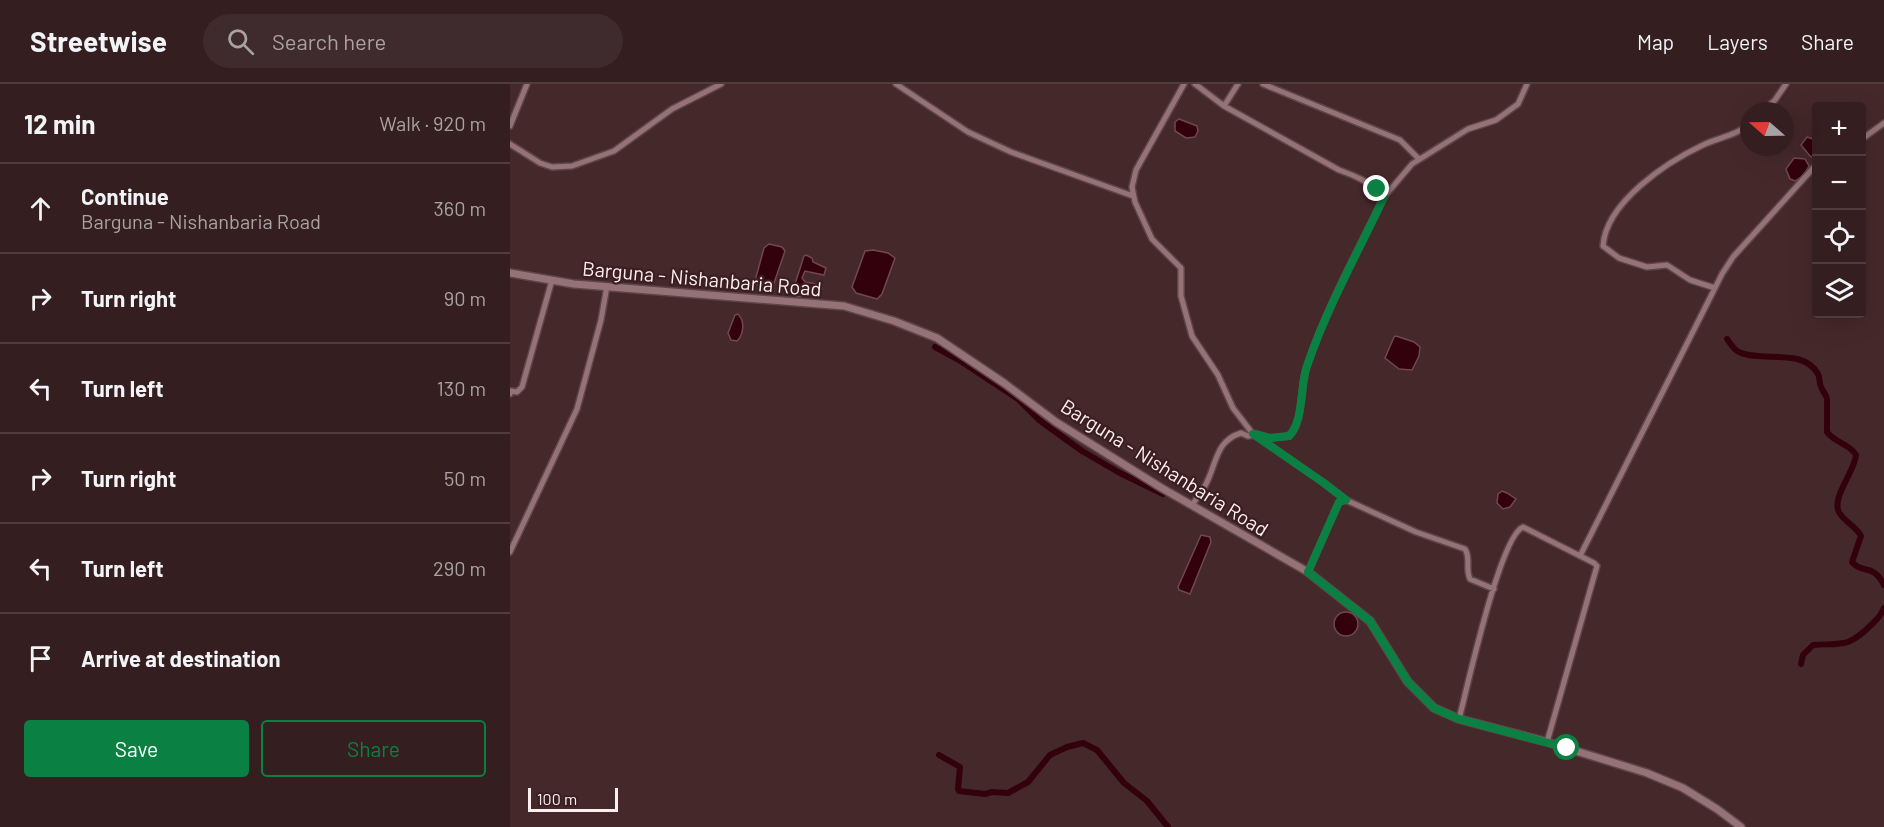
<!DOCTYPE html>
<meta charset="utf-8">
<style>
:root{--surface:#341e20;--page:#3f2b2d;--text:#f1f3f6;--muted:#a9a2a5;--line:#4e3c3e;--accent:#0b8043}
body{margin:0;font-family:Barlow,sans-serif;background:var(--page);color:var(--text)}
.controls{position:absolute;right:18px;top:18px;display:grid;overflow:hidden;border-radius:6px;box-shadow:0 6px 24px #0002}
.controls button{width:54px;height:54px;display:grid;place-items:center;padding:0;border:0;border-bottom:2px solid var(--line);background:var(--surface);color:var(--text);font:30px sans-serif}
.compass{position:absolute;left:1230px;top:18px;width:54px;height:54px;border-radius:50%;background:var(--surface);box-shadow:0 6px 24px #0002;rotate:290deg}
.scale{position:absolute;left:18px;bottom:15px;width:90px;box-sizing:border-box;padding-left:6px;border:3px solid #ffeeef;border-top:0;font-size:16px;line-height:21px;white-space:nowrap;color:#ffeeef;-webkit-text-stroke:4px #3a1e21;paint-order:stroke}
.stop{position:absolute;width:18px;height:18px;margin:-14px;border:4px solid #0b8043;border-radius:50%;background:#fff}
.stop.end{background:#0b8043;border-color:#fff;box-shadow:0 2px 6px #0008}
.list{margin:0;padding:0;list-style:none}
h2{display:flex;justify-content:space-between;align-items:center;height:78px;margin:0;padding:0 24px;font-size:26px}
h2 small{font-size:20px;font-weight:400;color:var(--muted)}
.list li{display:grid;grid-template-columns:39px 1fr auto;gap:18px;align-items:center;box-sizing:border-box;height:90px;padding:0 24px;border-top:2px solid var(--line)}
.list b{display:block;font-size:22px;white-space:nowrap}
.list p{margin:0;font-size:20px;white-space:nowrap;color:var(--muted)}
.list em{font-size:20px;font-style:normal;color:var(--muted)}
.actions{display:flex;gap:12px;padding:18px 24px}
.actions a{flex:1;padding:14px 0;border:2px solid var(--accent);border-radius:6px;text-align:center;font-size:21px;color:var(--accent)}
.actions .main{background:var(--accent);color:#fff}
.icon{flex:none;width:33px;height:33px;fill:none;stroke:currentColor;stroke-width:2;stroke-linecap:round;stroke-linejoin:round}
.map{position:relative;flex:none;width:1374px;height:743px;overflow:hidden}
header{display:flex;align-items:center;gap:36px;box-sizing:border-box;height:84px;padding:0 30px;background:var(--surface);border-bottom:2px solid var(--line)}
header strong{font-size:28px}
nav{display:flex;gap:33px;margin-inline-start:auto;font-size:21px}
.search{width:420px;height:54px;background:var(--page);display:flex;align-items:center;gap:15px;box-sizing:border-box;padding:0 21px;border-radius:33px;color:var(--muted);font-size:22px}
main{display:flex}
aside{flex:1;background:var(--surface)}
.map>svg:first-child{display:block}
</style>
<header>
<strong>Streetwise</strong>
<div class="search"><svg class="icon" aria-label="search" viewBox="0 0 24 24"><circle cx="10" cy="10" r="6"/><path d="M15 15l6 6"/></svg>Search here</div>
<nav><a>Map</a><a>Layers</a><a>Share</a></nav>
</header>
<main>
<aside>
<h2>12 min<small>Walk · 920 m</small></h2>
<ul class="list">
<li><svg class="icon" aria-label="ahead" viewBox="0 0 24 24"><path d="M12 20V5M6 11l6-6 6 6"/></svg><div><b>Continue</b><p>Barguna - Nishanbaria Road</p></div><em>360 m</em></li>
<li><svg class="icon" aria-label="right" viewBox="0 0 24 24"><path d="M7 20v-9h11M14 6l5 5-5 5"/></svg><div><b>Turn right</b></div><em>90 m</em></li>
<li><svg class="icon" aria-label="left" viewBox="0 0 24 24"><path d="M17 20v-9H6M10 6l-5 5 5 5"/></svg><div><b>Turn left</b></div><em>130 m</em></li>
<li><svg class="icon" aria-label="right" viewBox="0 0 24 24"><path d="M7 20v-9h11M14 6l5 5-5 5"/></svg><div><b>Turn right</b></div><em>50 m</em></li>
<li><svg class="icon" aria-label="left" viewBox="0 0 24 24"><path d="M17 20v-9H6M10 6l-5 5 5 5"/></svg><div><b>Turn left</b></div><em>290 m</em></li>
<li><svg class="icon" aria-label="arrive" viewBox="0 0 24 24"><path d="M6 21V4h12l-3 4 3 4H6"/></svg><div><b>Arrive at destination</b></div></li>
</ul>
<div class="actions"><a class="main">Save</a><a>Share</a></div>
</aside>
<div class="map">
<svg width="1374" height="743" viewBox="0 0 1374 743">
<rect width="100%" height="100%" fill="#45282a"/>
<path fill="#33010c" stroke="#704850" stroke-width="1.5" d="M669,35L687,42L688,47L685,53L676,54L665,47V38Z
M1297,53L1306,56V75L1300,72L1291,61Z
M1284,74L1295,75L1299,82L1294,91L1285,97L1280,95L1276,85Z
M259,160L272,163L275,167L264,199L262,203H249L245,197L254,164Z
M363,166L378,169L385,174L372,210L367,215L346,209L342,203L355,167Z
M296,171L302,174L303,178L316,184L314,191L295,187L292,194L295,198L311,201L312,205L309,208L286,213L284,203L294,172Z
M228,230C235,237 234,250 227,257L221,256L218,249L225,231Z
M886,252L904,258L910,263L909,272L902,286L889,285L875,274L884,253Z
M992,407L997,409L1006,415L1000,423L993,425L987,419L988,410Z
M691,451L700,453L701,458L680,510L669,506L668,503Z
M824 540a12 12 0 1 1 24 0a12 12 0 1 1-24 0Z"/>
<g fill="none" stroke-linecap="round" stroke-linejoin="round">
<path stroke="#33010c" stroke-width="6" d="M1217,255C1220,259 1224,266 1229,268C1252,279 1293,263 1308,290C1310,294 1309,299 1311,303C1313,308 1316,310 1317,315V348C1325,359 1340,360 1346,371C1345,387 1321,414 1329,428C1334,438 1346,442 1351,452L1342,478C1353,491 1362,478 1374,501
M425,263L449,276L508,315L529,336L572,367L608,388L653,410
M1291,580L1293,571L1303,561C1332,559 1337,564 1359,543C1365,537 1371,533 1374,524
M429,671L450,683L448,705L449,707L475,710L482,708L498,709L518,698L540,671L557,663L573,659L587,666L614,699L637,717L658,743"/>
<g stroke="#5d4548" stroke-width="8">
<path id="minor" d="M386,0L458,48L501,68L623,112
M674,0L626,86L622,103L625,118L642,155L671,184V212L682,252L708,291L723,324L743,350L814,399L836,416
M753,0L890,56L909,75
M714,22L728,0
M1253,27L1265,16L1276,0
M0,42L17,0
M1352,55L1374,39
M0,60L30,79L42,83L62,82L104,67L162,25L211,0
M874,113L902,80L958,45L986,36L1008,20L1017,0
M1205,204L1180,196L1157,181L1137,183L1109,174L1093,162C1096,118 1157,78 1193,61C1209,53 1226,52 1239,40
M0,310L1,307L7,308L12,303L42,196
M682,421C686,415 692,409 695,402C707,380 705,357 731,349L738,352L747,350L760,354L779,352C794,338 790,301 797,282C817,223 847,168 874,113C862,99 846,92 829,86L714,22L685,0
M0,468L67,325L91,236L97,202
M1070,472L1212,190L1223,173L1306,81
M798,488L829,418L836,416L906,448L955,465C961,474 955,485 960,495L984,505
M949,635C957,605 990,452 1013,443L1084,479L1087,482L1037,658"/>
</g>
<g stroke="#5d4548" stroke-width="10">
<path id="tertiary" d="M0,189L64,200L334,222L384,237L427,254L494,299L546,338L650,403L798,488L860,537L898,598L924,624L949,635L1037,658L1137,689L1173,704L1207,725L1231,743"/>
</g>
<use href="#minor" stroke="#957275" stroke-width="5"/>
<use href="#tertiary" stroke="#957275" stroke-width="7"/>
</g>
<g fill="none" stroke-linecap="round" stroke-linejoin="round">
<path stroke="#0b8043" stroke-width="8" d="M867,105L874,113C848,169 817,223 797,282C790,300 794,338 779,352L760,354L743,350L814,399L836,416L829,418L798,488L860,537L898,598L924,624L949,635L1057,664"/>
</g>
<g text-anchor="middle" dominant-baseline="central" stroke-width="4.5" stroke-linejoin="round" paint-order="stroke">
<g font-size="20" fill="#ffeeef" stroke="#3a1e21">
<text transform="translate(192 194) rotate(5)">Barguna - Nishanbaria Road</text>
<text transform="translate(655 383) rotate(32)">Barguna - Nishanbaria Road</text>
</g>
</g>
</svg>
<div class="controls">
<button>+</button>
<button>−</button>
<button><svg class="icon" aria-label="locate" viewBox="0 0 24 24"><circle cx="12" cy="12" r="6"/><path d="M12 2v4M12 18v4M2 12h4M18 12h4"/></svg></button>
<button><svg class="icon" aria-label="layers" viewBox="0 0 24 24"><path d="M12 4l9 5-9 5-9-5zM3 14l9 5 9-5"/></svg></button>
</div>
<svg class="compass" viewBox="-18 -18 36 36"><path d="M0-13l5 13h-10z" fill="#e53935"/><path d="M0 13l5-13h-10z" fill="#a9a2a5"/></svg>
<div class="scale">100 m</div>
<div class="stop" style="left:1057px;top:664px"></div>
<div class="stop end" style="left:867px;top:105px"></div>
</div>
</main>
